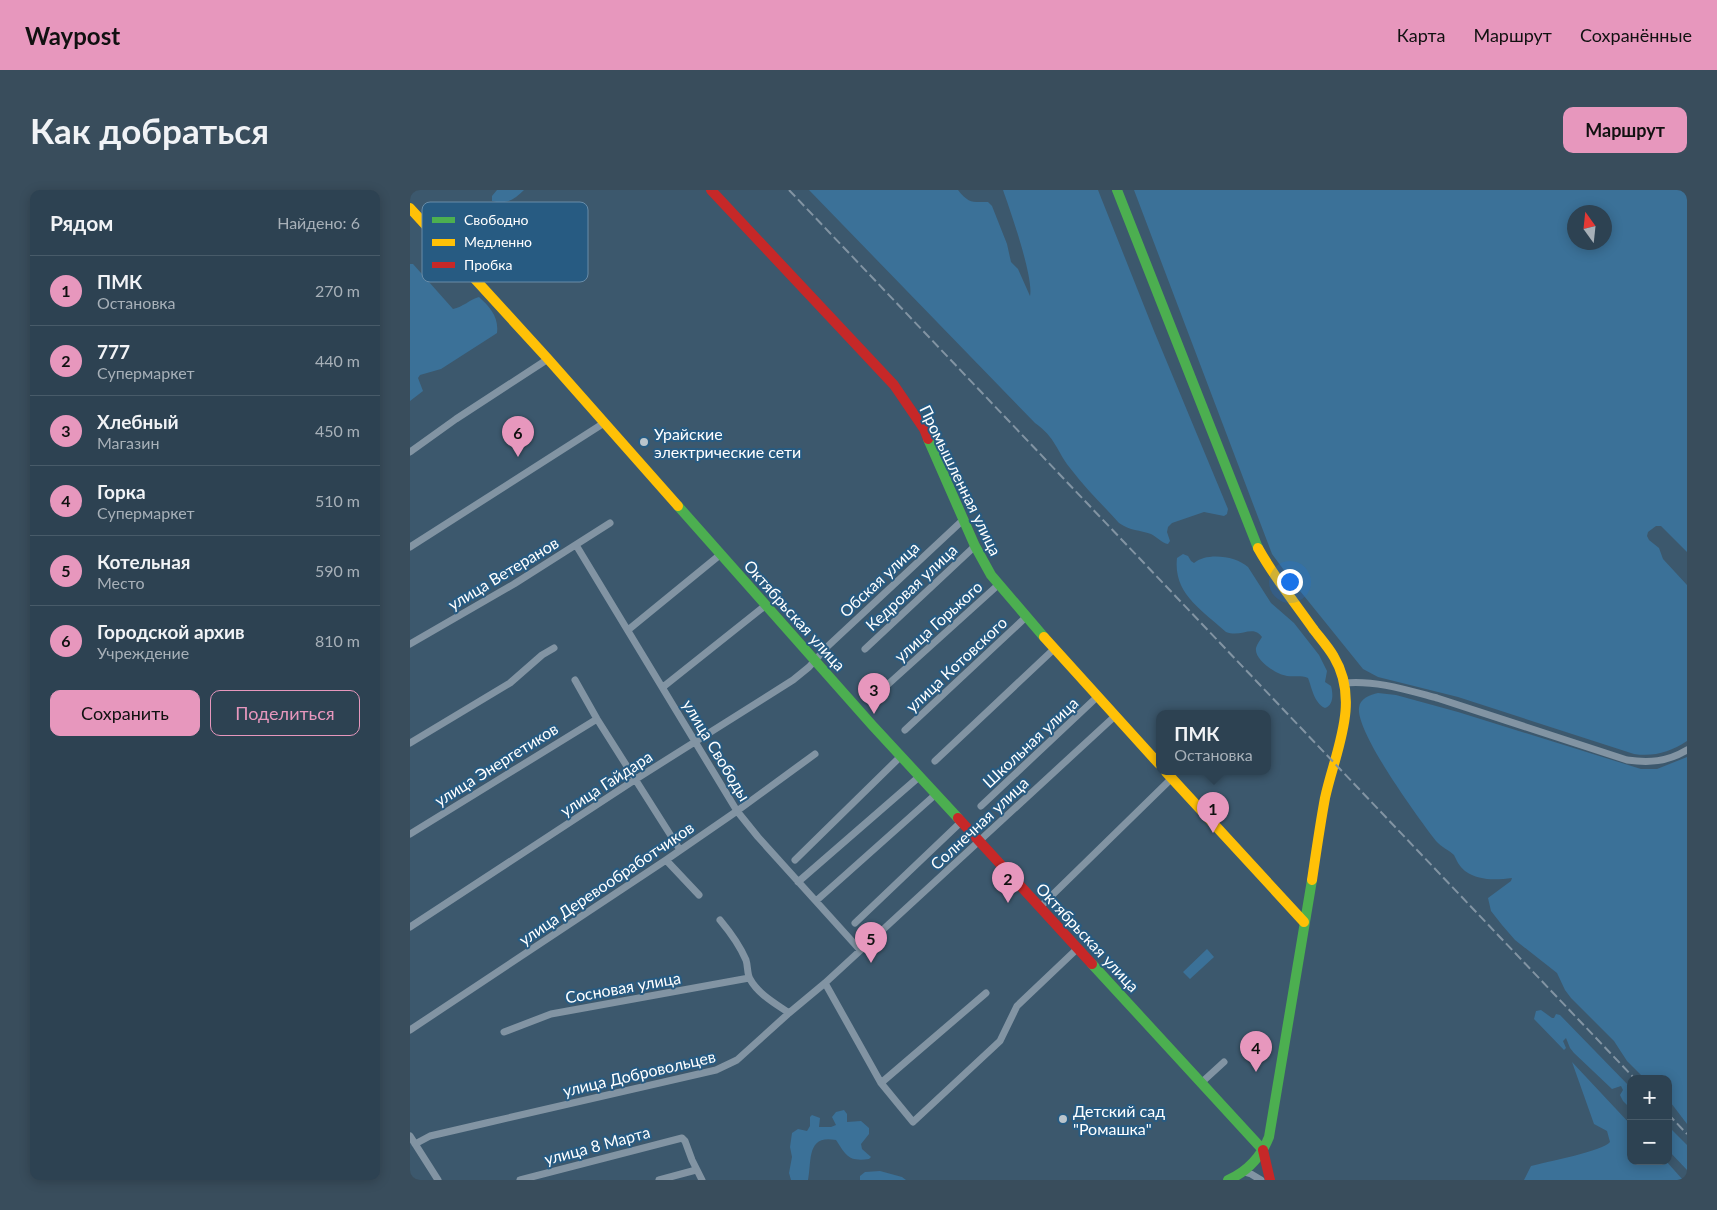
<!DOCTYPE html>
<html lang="ru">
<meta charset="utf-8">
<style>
:root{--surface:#2d4252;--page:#394d5c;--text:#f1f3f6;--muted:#a7b0b8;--line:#485b69;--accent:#e797bd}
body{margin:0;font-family:Lato,sans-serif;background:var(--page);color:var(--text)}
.controls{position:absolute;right:15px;bottom:15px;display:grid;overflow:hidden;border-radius:10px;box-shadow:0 2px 12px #0003}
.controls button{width:45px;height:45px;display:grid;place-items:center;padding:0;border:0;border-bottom:1px solid var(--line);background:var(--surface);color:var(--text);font:25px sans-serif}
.compass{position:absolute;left:1157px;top:15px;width:45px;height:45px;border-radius:50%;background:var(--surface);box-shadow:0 2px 12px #0003;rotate:345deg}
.you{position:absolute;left:879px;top:391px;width:18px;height:18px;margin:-12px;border:4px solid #fff;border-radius:50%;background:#1a73e8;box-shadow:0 0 0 8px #1a73e833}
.badge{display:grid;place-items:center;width:32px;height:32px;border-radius:50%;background:var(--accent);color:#111;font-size:16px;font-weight:700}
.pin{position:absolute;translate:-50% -41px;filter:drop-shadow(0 1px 2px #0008)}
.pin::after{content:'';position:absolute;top:26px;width:18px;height:15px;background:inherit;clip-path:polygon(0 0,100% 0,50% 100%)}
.popup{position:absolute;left:746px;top:520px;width:115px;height:65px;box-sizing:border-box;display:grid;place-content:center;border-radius:10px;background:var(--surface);filter:drop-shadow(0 1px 4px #0005);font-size:16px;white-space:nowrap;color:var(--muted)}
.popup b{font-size:19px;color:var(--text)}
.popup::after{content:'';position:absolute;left:50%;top:100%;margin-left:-10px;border:10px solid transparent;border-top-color:var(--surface)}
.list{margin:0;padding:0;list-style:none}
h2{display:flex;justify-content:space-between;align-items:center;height:65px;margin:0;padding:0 20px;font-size:21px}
h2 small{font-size:16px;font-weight:400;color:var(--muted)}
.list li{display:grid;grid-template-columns:32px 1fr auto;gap:15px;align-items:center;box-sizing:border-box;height:70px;padding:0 20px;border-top:1px solid var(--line)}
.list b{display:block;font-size:19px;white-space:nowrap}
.list p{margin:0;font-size:16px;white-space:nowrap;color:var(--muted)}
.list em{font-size:16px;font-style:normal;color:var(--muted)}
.actions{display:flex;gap:10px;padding:15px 20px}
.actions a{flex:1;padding:11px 0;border:1px solid var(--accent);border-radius:10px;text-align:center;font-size:18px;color:var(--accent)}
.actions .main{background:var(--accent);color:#111}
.map{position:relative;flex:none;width:1277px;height:990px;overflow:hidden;border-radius:10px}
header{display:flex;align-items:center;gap:30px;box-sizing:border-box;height:70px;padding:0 25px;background:var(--accent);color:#111}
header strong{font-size:24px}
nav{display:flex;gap:28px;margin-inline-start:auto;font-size:18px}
.intro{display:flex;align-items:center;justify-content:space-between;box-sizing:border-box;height:120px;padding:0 30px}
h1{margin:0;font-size:35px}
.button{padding:12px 22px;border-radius:10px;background:var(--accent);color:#111;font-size:18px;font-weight:700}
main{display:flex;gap:30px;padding:0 30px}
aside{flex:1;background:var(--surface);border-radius:10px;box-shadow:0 2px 12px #0003}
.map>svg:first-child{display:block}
</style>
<header>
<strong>Waypost</strong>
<nav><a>Карта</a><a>Маршрут</a><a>Сохранённые</a></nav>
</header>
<div class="intro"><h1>Как добраться</h1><a class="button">Маршрут</a></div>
<main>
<aside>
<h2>Рядом<small>Найдено: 6</small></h2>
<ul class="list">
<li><span class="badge">1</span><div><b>ПМК</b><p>Остановка</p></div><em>270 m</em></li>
<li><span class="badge">2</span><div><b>777</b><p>Супермаркет</p></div><em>440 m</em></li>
<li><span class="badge">3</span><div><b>Хлебный</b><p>Магазин</p></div><em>450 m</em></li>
<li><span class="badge">4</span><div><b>Горка</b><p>Супермаркет</p></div><em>510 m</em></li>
<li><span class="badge">5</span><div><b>Котельная</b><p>Место</p></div><em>590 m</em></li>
<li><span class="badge">6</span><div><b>Городской архив</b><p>Учреждение</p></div><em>810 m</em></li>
</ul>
<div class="actions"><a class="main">Сохранить</a><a>Поделиться</a></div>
</aside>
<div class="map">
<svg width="1277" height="990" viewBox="0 0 1277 990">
<rect width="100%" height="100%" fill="#3c586d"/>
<path fill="#3b7198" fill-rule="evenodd" d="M87,0H114C104,10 96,15 82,11V6Z
M399,0H548C559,14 563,12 578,12L582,16L597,54L601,72L608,79L620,106C624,88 600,20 593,0H688L744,141L818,319L817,324L814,326L794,322L762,333L758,337L757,342L760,351L758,354C752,353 747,347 741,344C730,340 720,341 709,333C693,315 675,298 660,278C646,260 646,248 625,233Z
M724,0H1277V362L1251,336H1246L1238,342L1237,346L1239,350L1249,358L1253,369L1277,395V551C1260,562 1244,567 1224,564L1048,507L968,487L953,479L882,391L862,364ZM1164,22H1194V52H1164Z
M0,74H3L43,119C53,117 59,110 69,107C80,117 89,127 87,143L84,145L31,179L10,185L8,188L13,201L0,211Z
M773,364L778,366L781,371L784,373C797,362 826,366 838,377L861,413L884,433L909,465L917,481L915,492L921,496C923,503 924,515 915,518C904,513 902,498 898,488C891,485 885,487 877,486C867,485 844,470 846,458C847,454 850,450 852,447C843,434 831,448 816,442C792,420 763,404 767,368Z
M968,503L986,505L1048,522L1231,579H1247L1277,567V934L1258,909V889H1235L1217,871L1204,851L1161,808L1155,800L1147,783L1105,750L1092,735L1081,721L1078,708L1101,691L1102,688C1086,690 1069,691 1055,681C1049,676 1047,671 1044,665C1039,660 1031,657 1026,651C1009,629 946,543 949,518C950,508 960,505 968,503Z
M797,759L804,767L780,789L773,782Z
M1131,820L1142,828H1144L1146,824L1150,825L1221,898V919L1213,911L1210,905L1213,900L1211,896L1202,899L1164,863L1160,858L1156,848L1153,851L1156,858L1154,860L1124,829L1126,821Z
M1162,872L1221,935V971H1256L1273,990H1114L1121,976C1136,972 1193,961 1200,952L1197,941L1184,934Z
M434,920L437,924V932L451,931L459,938V944L451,954L452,959L461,967L459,969C438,972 436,965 426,950C396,944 402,971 398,990H381L379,983L382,967L380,957L382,943L388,939L397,941L400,936V927L402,925L410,928L409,937H421L426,935L422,927L426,922Z
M1258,936L1277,955V980L1258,960Z
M470,981L492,987L496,990H450V986L455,982Z"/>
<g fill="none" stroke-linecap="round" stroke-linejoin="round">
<path stroke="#8294a3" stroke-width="7" d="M0,262L46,229L138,169
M166,355L327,621L348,647L450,760
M0,357L194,233
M218,440L311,364
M0,454L104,394L200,333
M455,459L565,356
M165,490L187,529L270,660
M934,493C966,490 997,500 1027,508L1217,570C1239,573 1257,572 1277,560
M253,497L356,415
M464,507L588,395
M495,540L616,427
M0,553L100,493L132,465L144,458
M525,571L644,459
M571,616L687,507
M0,644L187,529
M256,670L289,705
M385,670L491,566
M388,692L510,586
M406,711L526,604
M630,717L762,588
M310,730C320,742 330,756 336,770C338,776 337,784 340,789C348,804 366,814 379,823
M445,733L551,632
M0,737L226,589L383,490L399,477L418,456L554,329
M415,793L471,893L503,932L590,851L607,816L668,758
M0,840L256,670L327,621L405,564
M94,842L141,824L339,788
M471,893L576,803
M791,893L814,872
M0,946L28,990
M5,954L20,946L76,933L306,880L327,870L379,823L415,793L705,526
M834,982L841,984L851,990
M110,990L272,948L275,951L282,970L292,990
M249,990L286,980"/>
<path stroke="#4caf50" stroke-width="10" d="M707,0L848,358
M518,249L565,356L581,385L634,447
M268,316L462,535L548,628
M682,774L853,960
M818,990C838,981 851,967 859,947L902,690"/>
<path stroke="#ffc107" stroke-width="10" d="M0,18L138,169L268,316
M848,358C864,387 885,413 904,440C911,449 919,458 924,467C951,512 925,562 915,608C910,635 906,663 902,690
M634,447L749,574
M756,582L894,732"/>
<path stroke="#c62828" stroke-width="10" d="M301,0L484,195L514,239L518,249
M548,628L682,774
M853,960L860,990"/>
<path stroke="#8294a3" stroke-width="2" stroke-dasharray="9 4" stroke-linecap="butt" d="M379,0L1225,889
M1258,924L1277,944"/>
</g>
<g fill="#bbc5cc" stroke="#275b82" stroke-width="2">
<circle cx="234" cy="252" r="5"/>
<circle cx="653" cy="929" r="5"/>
</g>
<g text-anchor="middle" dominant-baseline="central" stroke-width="4" stroke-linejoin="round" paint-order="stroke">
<g font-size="16" fill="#fff" stroke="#275b82" text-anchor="start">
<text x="244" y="243">Урайские<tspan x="244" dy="18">электрические сети</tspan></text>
<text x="663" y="920">Детский сад<tspan x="663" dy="18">"Ромашка"</tspan></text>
</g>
<g font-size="16" fill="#fff" stroke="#275b82">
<text transform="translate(551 290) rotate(64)">Промышленная улица</text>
<text transform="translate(93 383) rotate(-31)">улица Ветеранов</text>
<text transform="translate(469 389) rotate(-43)">Обская улица</text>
<text transform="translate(501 397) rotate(-43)">Кедровая улица</text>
<text transform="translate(385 425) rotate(48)">Октябрьская улица</text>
<text transform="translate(528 431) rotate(-42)">улица Горького</text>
<text transform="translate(546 474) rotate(-43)">улица Котовского</text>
<text transform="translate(620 552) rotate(-43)">Школьная улица</text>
<text transform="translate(307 560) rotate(59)">улица Свободы</text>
<text transform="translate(86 574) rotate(-32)">улица Энергетиков</text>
<text transform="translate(196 593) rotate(-33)">улица Гайдара</text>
<text transform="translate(569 633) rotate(-43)">Солнечная улица</text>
<text transform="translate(196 693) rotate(-34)">улица Деревообработчиков</text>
<text transform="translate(678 747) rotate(47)">Октябрьская улица</text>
<text transform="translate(213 797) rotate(-10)">Сосновая улица</text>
<text transform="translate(229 883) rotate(-13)">улица Добровольцев</text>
<text transform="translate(187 955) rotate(-15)">улица 8 Марта</text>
</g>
</g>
<rect x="12" y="12" width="166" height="80" rx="8" fill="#275b82" stroke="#688ca8" stroke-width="1"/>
<rect x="22" y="27" width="23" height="6" fill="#4caf50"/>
<rect x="22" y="49" width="23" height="7" fill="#ffc107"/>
<rect x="22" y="72" width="23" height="6" fill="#c62828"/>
<g font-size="14" fill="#fff">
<text x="54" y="35">Свободно</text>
<text x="54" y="57">Медленно</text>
<text x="54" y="80">Пробка</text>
</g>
</svg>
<div class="controls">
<button>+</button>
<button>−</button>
</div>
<svg class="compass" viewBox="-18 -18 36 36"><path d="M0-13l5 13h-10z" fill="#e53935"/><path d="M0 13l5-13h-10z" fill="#a7b0b8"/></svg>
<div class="you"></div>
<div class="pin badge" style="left:803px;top:643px">1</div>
<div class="popup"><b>ПМК</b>Остановка</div>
<div class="pin badge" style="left:598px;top:713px">2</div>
<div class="pin badge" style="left:464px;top:524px">3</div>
<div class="pin badge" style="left:846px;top:882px">4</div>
<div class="pin badge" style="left:461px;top:773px">5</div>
<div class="pin badge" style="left:108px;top:267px">6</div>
</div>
</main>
